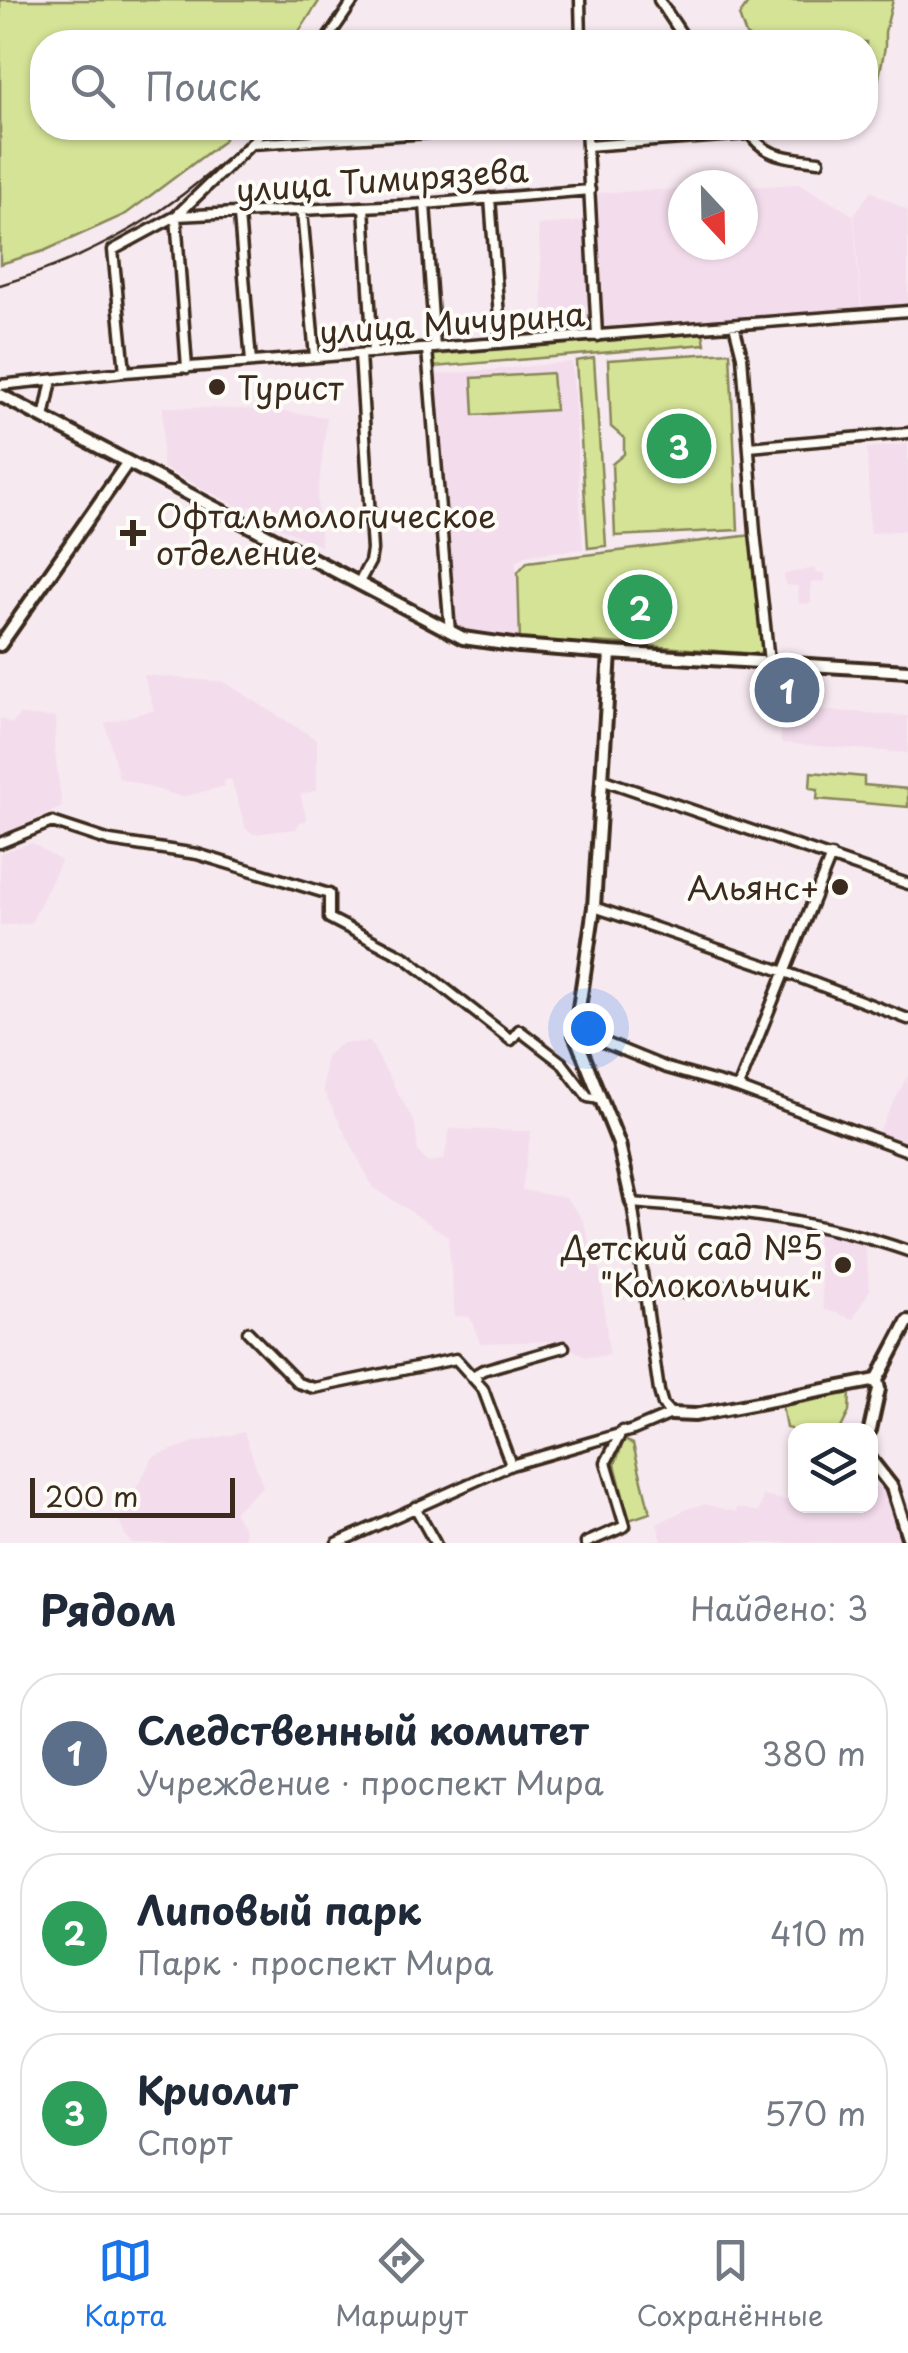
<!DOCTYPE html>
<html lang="ru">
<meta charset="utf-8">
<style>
:root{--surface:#fff;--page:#f6f6f7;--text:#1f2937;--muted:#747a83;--line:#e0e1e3;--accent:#1a73e8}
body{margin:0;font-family:"Playpen Sans",sans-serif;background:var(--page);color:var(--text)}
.controls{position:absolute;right:30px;bottom:30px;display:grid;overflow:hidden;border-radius:20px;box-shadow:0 2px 8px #0004}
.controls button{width:90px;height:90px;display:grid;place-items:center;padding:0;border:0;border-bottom:2px solid var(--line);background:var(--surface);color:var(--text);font:50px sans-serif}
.compass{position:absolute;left:668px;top:170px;width:90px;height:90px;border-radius:50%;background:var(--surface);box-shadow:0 2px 8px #0004;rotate:158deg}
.scale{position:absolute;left:30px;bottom:25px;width:205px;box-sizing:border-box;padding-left:10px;border:5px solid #3b2a1e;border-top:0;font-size:28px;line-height:35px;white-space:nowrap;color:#3b2a1e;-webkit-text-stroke:8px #fdfcf7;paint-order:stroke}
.you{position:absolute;left:588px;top:1028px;width:35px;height:35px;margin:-25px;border:8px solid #fff;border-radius:50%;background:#1a73e8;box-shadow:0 0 0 15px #1a73e833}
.badge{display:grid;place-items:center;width:65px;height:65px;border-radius:50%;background:var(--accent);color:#fff;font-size:32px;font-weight:700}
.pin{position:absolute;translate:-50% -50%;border:5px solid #fff;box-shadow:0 2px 10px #0006}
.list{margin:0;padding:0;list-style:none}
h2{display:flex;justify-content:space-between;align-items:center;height:130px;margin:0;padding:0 40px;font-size:42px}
h2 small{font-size:32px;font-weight:400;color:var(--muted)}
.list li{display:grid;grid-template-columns:65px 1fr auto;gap:30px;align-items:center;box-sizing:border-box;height:160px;margin:0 20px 20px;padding:0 20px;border:2px solid var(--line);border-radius:40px}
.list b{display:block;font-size:38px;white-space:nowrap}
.list p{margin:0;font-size:32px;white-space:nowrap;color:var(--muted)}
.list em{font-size:32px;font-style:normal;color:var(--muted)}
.icon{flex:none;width:55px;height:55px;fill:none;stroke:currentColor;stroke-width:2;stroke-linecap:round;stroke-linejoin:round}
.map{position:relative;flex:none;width:908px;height:1543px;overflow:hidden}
.search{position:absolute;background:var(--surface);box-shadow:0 2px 8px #0004;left:30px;right:30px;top:30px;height:110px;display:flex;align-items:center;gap:25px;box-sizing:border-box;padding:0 35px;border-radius:40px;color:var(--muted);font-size:38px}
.sheet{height:670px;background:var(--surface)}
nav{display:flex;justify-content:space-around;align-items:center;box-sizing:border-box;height:140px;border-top:2px solid var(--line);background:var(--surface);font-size:28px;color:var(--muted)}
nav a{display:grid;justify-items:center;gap:5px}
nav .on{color:var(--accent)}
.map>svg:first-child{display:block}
</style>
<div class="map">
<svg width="908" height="1543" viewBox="0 0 908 1543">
<rect width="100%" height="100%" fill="#f7e9f0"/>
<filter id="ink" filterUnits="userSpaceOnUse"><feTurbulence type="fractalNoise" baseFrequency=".01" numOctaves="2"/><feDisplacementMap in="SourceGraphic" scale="20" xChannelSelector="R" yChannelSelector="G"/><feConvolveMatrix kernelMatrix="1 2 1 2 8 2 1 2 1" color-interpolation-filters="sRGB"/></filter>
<g filter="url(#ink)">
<path fill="#f3dcec" d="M800,184L853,215L861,311L600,333L594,193L683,189V245H743V187Z
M871,191L908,211V307L862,310L854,215Z
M586,221L593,332L545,335L538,225Z
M572,362L583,549L527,555L516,562L518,642L466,635L453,629L436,375Z
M163,407L271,410L327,417L317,500L321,546L268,522L272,514L250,506L247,511L162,467Z
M908,444V530L870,533L867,448Z
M816,568V573H825V581L811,583V603L799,604L798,586L785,585L784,574Z
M144,675L224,682L317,740V790L300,795L307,820L300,822L296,829L254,834L246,829L231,779L224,781L225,786L182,797L119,778L105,723L154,710Z
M781,707L908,716V753L781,743Z
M19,715L56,718L54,744L62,807L0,836V718L12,724Z
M32,843L61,861L31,923L0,926V853Z
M370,1042L415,1124L418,1152L428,1163L444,1159L450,1129L531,1131L522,1190L566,1198L582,1219L600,1270L609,1355L586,1357L557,1341L480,1343L470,1317L455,1316L448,1236L373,1187L323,1090L326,1056L342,1043Z
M908,1075V1144L877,1134Z
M816,1232L864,1241L870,1289L853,1319L824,1309Z
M244,1432L263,1486L234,1512L244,1528L246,1543H132L126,1537L119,1520L153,1457L191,1443Z
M871,1486L890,1489L894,1494L904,1543H663L657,1524L689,1508L704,1504L736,1512L737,1507L759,1512L763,1496L795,1502L796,1506L857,1514L859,1506H870Z"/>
<path fill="#d4e396" stroke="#88865a" stroke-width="2.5" d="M0,0H320L292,42H42V128H232L222,142L126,214L44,251L0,264Z
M750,0H893L885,32V47L877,87L866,93V42H755L746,35L739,16Z
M703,333L705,344L434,367L433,355Z
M730,352L738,530L615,536L612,464L624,454V438L611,427L608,360Z
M594,358L606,546L588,548L576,361Z
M552,373L555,410L474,415L472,378Z
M753,535L765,648L758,654L595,642L584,648L520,643L518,572L527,562Z
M811,772L864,777V785L908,789V807L817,799L818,789L810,788Z
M850,1392L849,1412L840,1430H796L795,1437L791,1429L786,1428L782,1405Z
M624,1440L633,1444L650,1513L629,1520L615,1464Z"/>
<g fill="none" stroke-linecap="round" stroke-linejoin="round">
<g stroke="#3b2a1e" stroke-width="15">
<path id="street" d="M580,0L581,42
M659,0L687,42
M325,42L354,0
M586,128L597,336
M746,128C764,158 786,157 819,161
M251,144L510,128
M587,146L749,134
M490,198L501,343
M425,204L435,348
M364,207L373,353
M302,211L315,357
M239,215L251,362
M176,216L425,204L590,190
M176,216L187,368
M734,325L742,356L755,532L769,662
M427,349L450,632
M125,372L113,250L176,216L251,144L264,128
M0,385L125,372L908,311
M44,418L52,380
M749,447L908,433
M358,584L370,562L372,550L360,354
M604,780L908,884
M0,843L52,822L110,841L197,854L329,894V918L406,958L511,1040L519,1030L562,1063L588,1097L600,1099
M594,907L785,972L908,1019
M575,1035L603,1042L667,1068L738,1088L908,1151
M738,1088L831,856
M675,1293L724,1286
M248,1332L298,1383L314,1388L456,1359L483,1389L511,1465
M477,1382L476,1374L483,1370L564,1347
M415,1507L435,1543
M337,1543L511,1465L633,1430L671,1414L663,1405L659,1391L632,1203C724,1210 821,1220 908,1251
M586,1543L625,1526L606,1462L622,1431"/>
</g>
<g stroke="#3b2a1e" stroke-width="18">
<path id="secondary" d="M0,395L463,638L519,646L610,653L908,671
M0,645L128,462
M610,653L594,907L575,1035L619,1144L632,1203
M671,1414L695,1415L877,1380
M870,1430L879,1389L877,1380L908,1321
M870,1459L892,1487L908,1537"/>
</g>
<use href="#street" stroke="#fdfcf7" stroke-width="8"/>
<use href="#secondary" stroke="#fdfcf7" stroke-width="10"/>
<path stroke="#3b2a1e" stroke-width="2.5" d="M321,42L347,0
M0,285C78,262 144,228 206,176C224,160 243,146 258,128"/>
</g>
</g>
<g fill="#3b2a1e" stroke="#fdfcf7" stroke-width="4">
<circle cx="217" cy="387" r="10"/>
<path d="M128 518h10v10h10v10h-10v10h-10v-10h-10v-10h10z"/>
<circle cx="840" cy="887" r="10"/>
<circle cx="843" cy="1265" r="10"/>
</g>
<g text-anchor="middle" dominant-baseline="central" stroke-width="8" stroke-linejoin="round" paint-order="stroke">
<g font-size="32" fill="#3b2a1e" stroke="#fdfcf7">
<text transform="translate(382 179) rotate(-4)">улица Тимирязева</text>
<text transform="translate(452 322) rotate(-4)">улица Мичурина</text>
</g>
<g font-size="32" fill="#3b2a1e" stroke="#fdfcf7" text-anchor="start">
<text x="237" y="387">Турист</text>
<text x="156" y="515">Офтальмологическое<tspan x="156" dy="37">отделение</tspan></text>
<text x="820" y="887" text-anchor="end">Альянс+</text>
<text x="823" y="1247" text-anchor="end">Детский сад №5<tspan x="823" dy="37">"Колокольчик"</tspan></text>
</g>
</g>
</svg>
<div class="controls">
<button><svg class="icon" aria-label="layers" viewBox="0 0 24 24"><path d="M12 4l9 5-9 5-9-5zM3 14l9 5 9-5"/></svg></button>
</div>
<svg class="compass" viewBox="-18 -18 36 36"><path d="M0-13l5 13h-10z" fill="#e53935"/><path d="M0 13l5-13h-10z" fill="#747a83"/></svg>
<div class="scale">200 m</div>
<div class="you"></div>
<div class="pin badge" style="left:787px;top:690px;background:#5c6f8a">1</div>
<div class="pin badge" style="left:640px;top:607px;background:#2e9e5b">2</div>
<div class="pin badge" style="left:679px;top:446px;background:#2e9e5b">3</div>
<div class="search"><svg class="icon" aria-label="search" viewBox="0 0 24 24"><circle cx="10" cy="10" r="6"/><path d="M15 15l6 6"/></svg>Поиск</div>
</div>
<section class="sheet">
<h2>Рядом<small>Найдено: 3</small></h2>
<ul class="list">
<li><span class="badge" style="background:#5c6f8a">1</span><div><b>Следственный комитет</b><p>Учреждение · проспект Мира</p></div><em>380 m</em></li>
<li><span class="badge" style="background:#2e9e5b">2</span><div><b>Липовый парк</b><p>Парк · проспект Мира</p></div><em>410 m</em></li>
<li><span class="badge" style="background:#2e9e5b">3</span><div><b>Криолит</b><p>Спорт</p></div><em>570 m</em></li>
</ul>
</section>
<nav>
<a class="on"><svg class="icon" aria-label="map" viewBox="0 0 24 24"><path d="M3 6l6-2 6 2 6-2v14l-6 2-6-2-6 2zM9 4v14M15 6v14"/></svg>Карта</a>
<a><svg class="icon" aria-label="directions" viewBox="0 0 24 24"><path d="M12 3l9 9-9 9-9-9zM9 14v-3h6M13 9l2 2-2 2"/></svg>Маршрут</a>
<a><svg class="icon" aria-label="saved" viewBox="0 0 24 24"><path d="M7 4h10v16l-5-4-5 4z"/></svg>Сохранённые</a>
</nav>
